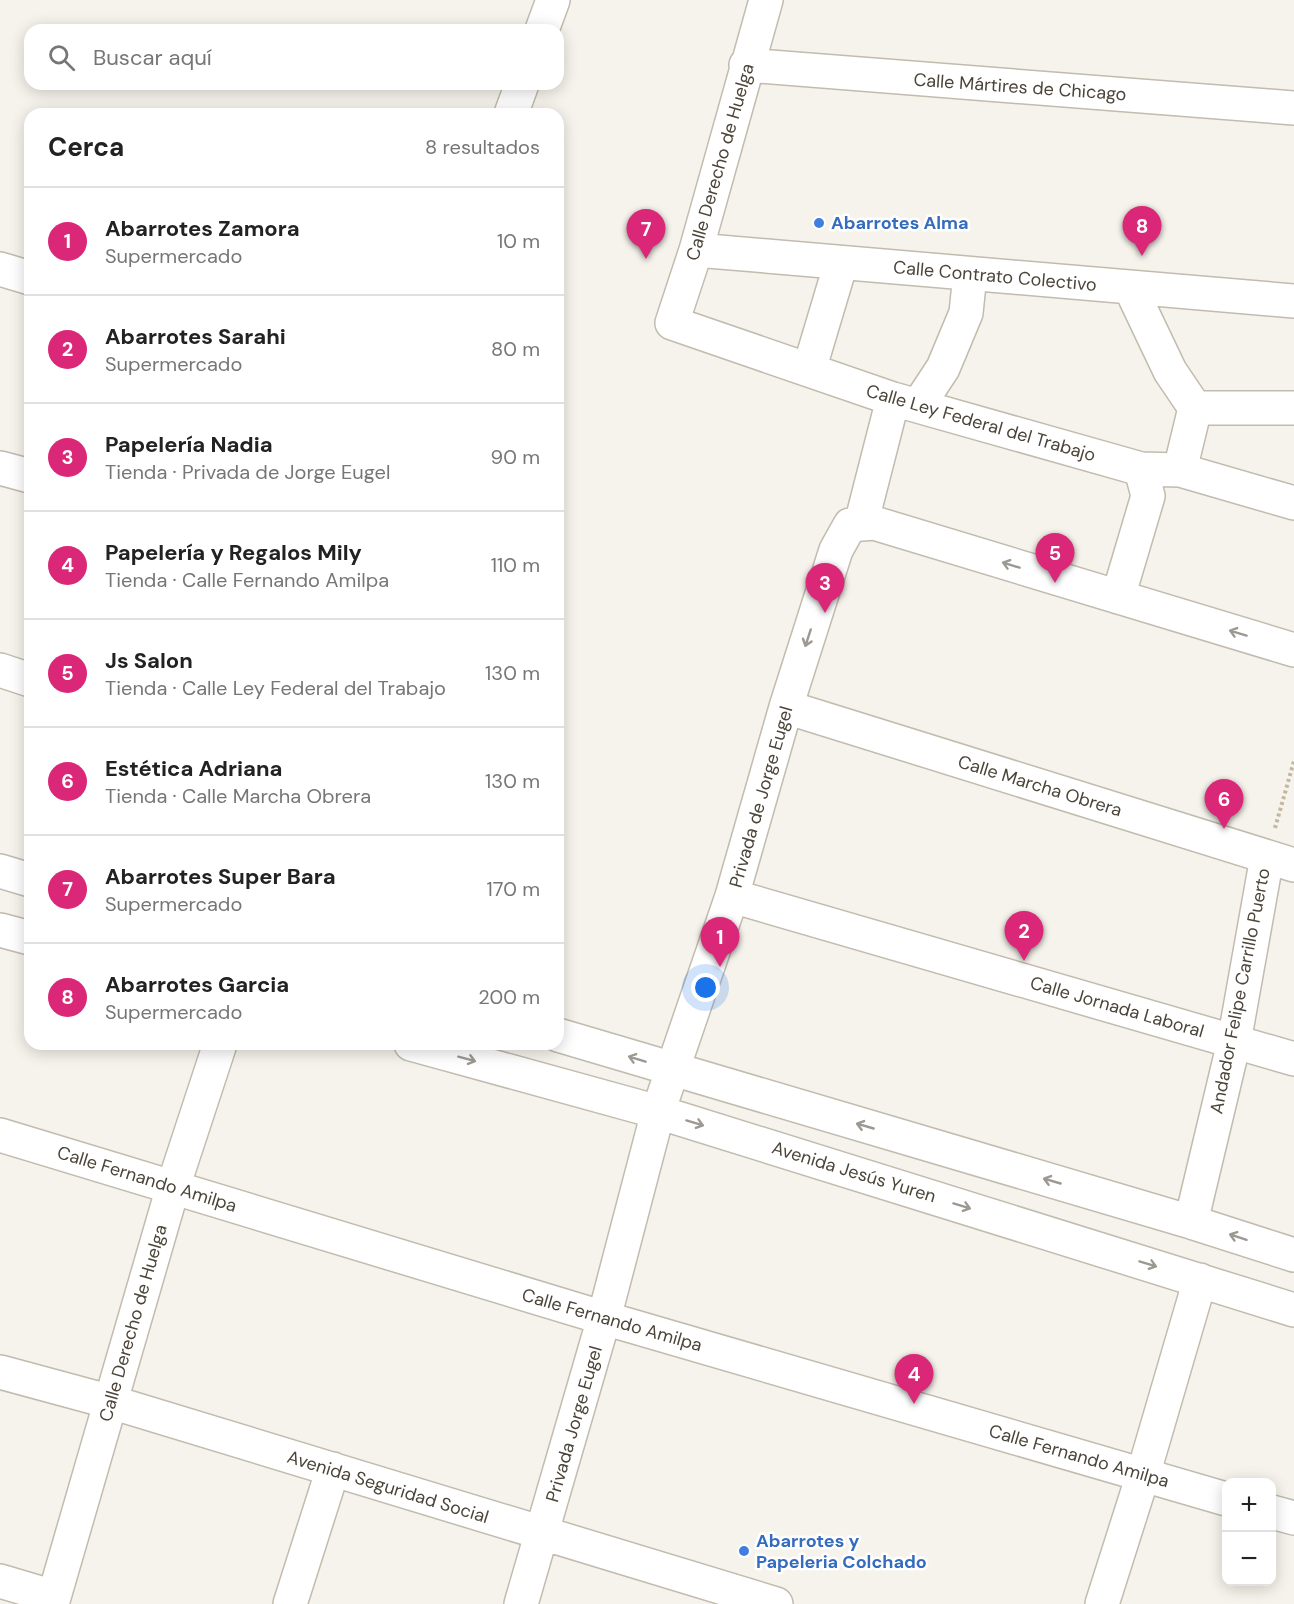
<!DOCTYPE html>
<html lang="es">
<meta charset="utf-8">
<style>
:root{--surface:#fff;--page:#f6f6f6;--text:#222;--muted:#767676;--line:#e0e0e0;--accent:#db2777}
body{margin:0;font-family:"DM Sans",sans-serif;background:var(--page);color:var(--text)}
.controls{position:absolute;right:18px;bottom:18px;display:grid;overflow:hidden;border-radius:12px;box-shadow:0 3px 15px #0003}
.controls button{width:54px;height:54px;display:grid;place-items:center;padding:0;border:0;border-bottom:2px solid var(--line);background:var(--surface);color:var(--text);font:30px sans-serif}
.you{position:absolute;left:706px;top:988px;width:21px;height:21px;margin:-15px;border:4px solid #fff;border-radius:50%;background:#1a73e8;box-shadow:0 0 0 9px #1a73e833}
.badge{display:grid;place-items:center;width:39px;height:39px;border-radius:50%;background:var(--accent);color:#fff;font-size:20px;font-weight:700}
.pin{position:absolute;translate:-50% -50px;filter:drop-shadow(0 2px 3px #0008)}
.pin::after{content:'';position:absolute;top:32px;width:21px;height:18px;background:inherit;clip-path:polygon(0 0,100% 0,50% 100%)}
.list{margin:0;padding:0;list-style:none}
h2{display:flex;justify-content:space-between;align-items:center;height:78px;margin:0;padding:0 24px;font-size:26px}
h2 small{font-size:20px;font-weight:400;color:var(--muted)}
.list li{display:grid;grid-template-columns:39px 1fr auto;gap:18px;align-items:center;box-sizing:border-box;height:108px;padding:0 24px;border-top:2px solid var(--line)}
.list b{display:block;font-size:22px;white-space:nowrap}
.list p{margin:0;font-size:20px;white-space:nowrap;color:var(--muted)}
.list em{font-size:20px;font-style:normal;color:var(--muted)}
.icon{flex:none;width:33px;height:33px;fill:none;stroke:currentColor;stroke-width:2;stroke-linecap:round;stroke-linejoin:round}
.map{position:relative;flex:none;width:1294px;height:1604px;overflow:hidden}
.search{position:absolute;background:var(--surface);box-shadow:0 3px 15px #0003;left:24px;top:24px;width:540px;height:66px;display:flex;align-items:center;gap:15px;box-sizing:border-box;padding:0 21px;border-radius:18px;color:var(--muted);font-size:22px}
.panel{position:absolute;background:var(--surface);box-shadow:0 3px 15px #0003;left:24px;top:108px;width:540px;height:942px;border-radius:18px}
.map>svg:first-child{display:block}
</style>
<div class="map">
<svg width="1294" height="1604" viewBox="0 0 1294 1604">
<rect width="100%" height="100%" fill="#f6f3ec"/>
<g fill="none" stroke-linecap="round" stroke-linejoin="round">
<g stroke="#c2bbae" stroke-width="36">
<path id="minor" d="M766,0L696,250L672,323L893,399L1141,469L1180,470L1294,503
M542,30L553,0
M746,65L1294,108
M511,114L522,84
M696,250L1294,301
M0,269L30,278
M1130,287L1170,371L1195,408L1180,470
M809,370L841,263
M918,406L943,368L966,313L970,274
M1195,408H1294
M0,468L30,476
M861,524L893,399
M1118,597L1148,496L1141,469
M0,670L30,680
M786,707L1294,865
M0,871L30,880
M732,896L1294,1059
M0,930L30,938
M558,1035L1191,1222L1294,1255
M411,1044L658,1112L1294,1310
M0,1135L604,1318L1226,1499
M1191,1222L1234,1042L1267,857
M0,1372L111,1402L776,1604
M1272,1512L1294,1518
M0,1581L54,1597
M52,1604L173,1187L220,1044
M290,1604L333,1469
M521,1604L604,1318L658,1112L732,896L786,707L836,550L850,525L874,523L1294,650
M1102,1604L1143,1475L1200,1280"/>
</g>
<path stroke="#c4b79f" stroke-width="4" stroke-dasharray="3 3" stroke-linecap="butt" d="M1275,828L1294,761"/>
<use href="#minor" stroke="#fff" stroke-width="33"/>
</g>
<defs><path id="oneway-shaft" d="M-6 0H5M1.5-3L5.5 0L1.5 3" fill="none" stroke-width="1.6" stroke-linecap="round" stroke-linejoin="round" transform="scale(1.5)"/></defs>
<g stroke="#9c9892">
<use href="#oneway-shaft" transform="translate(1011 565) rotate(-163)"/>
<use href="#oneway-shaft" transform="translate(1238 633) rotate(-163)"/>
<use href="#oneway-shaft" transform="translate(808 638) rotate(108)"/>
<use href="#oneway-shaft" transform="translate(467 1059) rotate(15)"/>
<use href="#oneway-shaft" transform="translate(637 1059) rotate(-163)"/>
<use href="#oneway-shaft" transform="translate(695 1123) rotate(17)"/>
<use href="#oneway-shaft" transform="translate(865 1126) rotate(-164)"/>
<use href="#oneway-shaft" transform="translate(1052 1181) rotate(-164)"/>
<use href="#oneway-shaft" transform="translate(962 1206) rotate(17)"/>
<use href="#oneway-shaft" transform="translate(1238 1237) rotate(-162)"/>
<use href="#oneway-shaft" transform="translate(1148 1264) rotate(17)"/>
</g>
<g fill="#3f7fe0" stroke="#fff" stroke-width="2">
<circle cx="819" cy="223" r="6"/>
<circle cx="744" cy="1551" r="6"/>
</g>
<g text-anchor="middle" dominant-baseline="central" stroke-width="5" stroke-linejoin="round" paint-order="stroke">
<g font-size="18" fill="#4b4439" stroke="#fff">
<text transform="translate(1020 87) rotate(4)">Calle Mártires de Chicago</text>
<text transform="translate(720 162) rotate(-74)">Calle Derecho de Huelga</text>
<text transform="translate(995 276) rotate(5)">Calle Contrato Colectivo</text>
<text transform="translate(981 423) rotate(16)">Calle Ley Federal del Trabajo</text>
<text transform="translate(1040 786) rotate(17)">Calle Marcha Obrera</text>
<text transform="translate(761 797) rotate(-74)">Privada de Jorge Eugel</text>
<text transform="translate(1240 991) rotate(-79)">Andador Felipe Carrillo Puerto</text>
<text transform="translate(1117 1007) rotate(16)">Calle Jornada Laboral</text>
<text transform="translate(854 1172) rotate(17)">Avenida Jesús Yuren</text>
<text transform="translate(147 1179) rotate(17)">Calle Fernando Amilpa</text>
<text transform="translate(612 1320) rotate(16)">Calle Fernando Amilpa</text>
<text transform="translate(133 1323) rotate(-74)">Calle Derecho de Huelga</text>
<text transform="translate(574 1424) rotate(-74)">Privada Jorge Eugel</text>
<text transform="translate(1079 1456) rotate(16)">Calle Fernando Amilpa</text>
<text transform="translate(388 1487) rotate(17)">Avenida Seguridad Social</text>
</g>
<g font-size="18" font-weight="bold" fill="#366cbe" stroke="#fff" text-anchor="start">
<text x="831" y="223">Abarrotes Alma</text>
<text x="756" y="1541">Abarrotes y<tspan x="756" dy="21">Papeleria Colchado</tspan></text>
</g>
</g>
</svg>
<div class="controls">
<button>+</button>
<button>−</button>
</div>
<div class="you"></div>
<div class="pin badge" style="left:720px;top:967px">1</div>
<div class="pin badge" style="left:1024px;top:961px">2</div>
<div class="pin badge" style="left:825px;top:613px">3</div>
<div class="pin badge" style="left:914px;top:1404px">4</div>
<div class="pin badge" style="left:1055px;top:583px">5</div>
<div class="pin badge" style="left:1224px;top:829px">6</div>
<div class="pin badge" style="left:646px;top:259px">7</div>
<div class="pin badge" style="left:1142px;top:256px">8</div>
<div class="search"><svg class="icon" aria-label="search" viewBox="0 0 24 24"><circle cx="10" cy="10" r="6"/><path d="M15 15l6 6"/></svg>Buscar aquí</div>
<section class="panel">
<h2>Cerca<small>8 resultados</small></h2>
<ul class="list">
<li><span class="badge">1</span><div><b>Abarrotes Zamora</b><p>Supermercado</p></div><em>10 m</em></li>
<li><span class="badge">2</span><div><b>Abarrotes Sarahi</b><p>Supermercado</p></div><em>80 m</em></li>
<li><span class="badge">3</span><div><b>Papelería Nadia</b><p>Tienda · Privada de Jorge Eugel</p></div><em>90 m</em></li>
<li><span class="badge">4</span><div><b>Papelería y Regalos Mily</b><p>Tienda · Calle Fernando Amilpa</p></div><em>110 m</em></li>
<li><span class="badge">5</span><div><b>Js Salon</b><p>Tienda · Calle Ley Federal del Trabajo</p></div><em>130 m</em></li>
<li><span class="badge">6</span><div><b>Estética Adriana</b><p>Tienda · Calle Marcha Obrera</p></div><em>130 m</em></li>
<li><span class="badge">7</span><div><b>Abarrotes Super Bara</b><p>Supermercado</p></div><em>170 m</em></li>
<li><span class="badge">8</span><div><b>Abarrotes Garcia</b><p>Supermercado</p></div><em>200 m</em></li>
</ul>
</section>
</div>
